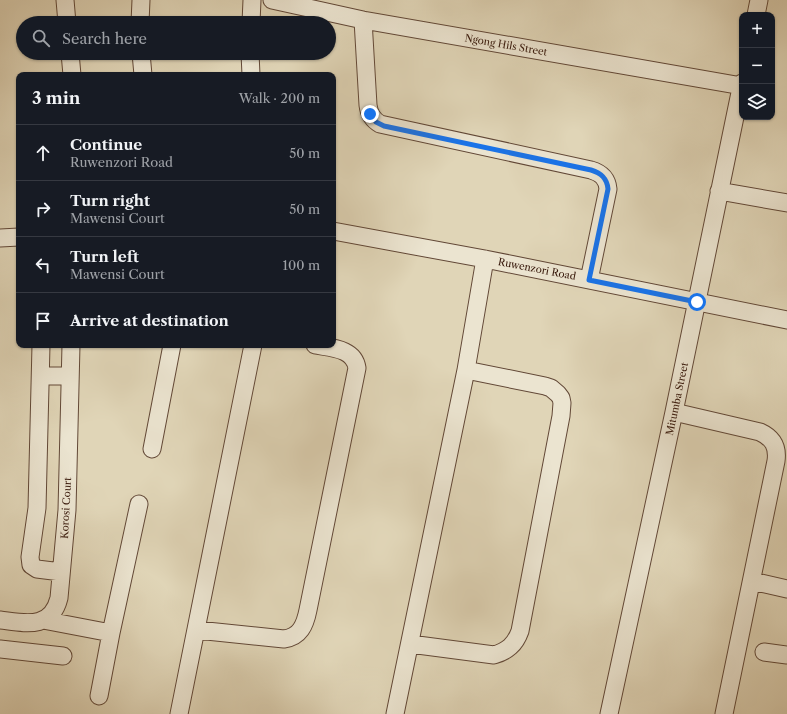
<!DOCTYPE html>
<meta charset="utf-8">
<style>
:root{--surface:#171b24;--page:#20242c;--text:#f1f3f6;--muted:#9ea1a6;--line:#363941}
body{margin:0;font-family:"Libre Caslon Text",serif;background:var(--page);color:var(--text)}
.controls{position:absolute;right:12px;top:12px;display:grid;overflow:hidden;border-radius:8px;box-shadow:0 1px 3px #0004}
.controls button{width:36px;height:36px;display:grid;place-items:center;padding:0;border:0;border-bottom:1px solid var(--line);background:var(--surface);color:var(--text);font:20px sans-serif}
.stop{position:absolute;width:12px;height:12px;margin:-9px;border:3px solid #1a73e8;border-radius:50%;background:#fff}
.stop.end{background:#1a73e8;border-color:#fff;box-shadow:0 1px 4px #0008}
.list{margin:0;padding:0;list-style:none}
h2{display:flex;justify-content:space-between;align-items:center;height:52px;margin:0;padding:0 16px;font-size:17px}
h2 small{font-size:13px;font-weight:400;color:var(--muted)}
.list li{display:grid;grid-template-columns:26px 1fr auto;gap:12px;align-items:center;box-sizing:border-box;height:56px;padding:0 16px;border-top:1px solid var(--line)}
.list b{display:block;font-size:15px;white-space:nowrap}
.list p{margin:0;font-size:13px;white-space:nowrap;color:var(--muted)}
.list em{font-size:13px;font-style:normal;color:var(--muted)}
.icon{flex:none;width:22px;height:22px;fill:none;stroke:currentColor;stroke-width:2;stroke-linecap:round;stroke-linejoin:round}
.map{position:relative;flex:none;width:787px;height:714px;overflow:hidden}
.search{position:absolute;background:var(--surface);box-shadow:0 1px 3px #0004;left:16px;top:16px;width:320px;height:44px;display:flex;align-items:center;gap:10px;box-sizing:border-box;padding:0 14px;border-radius:22px;color:var(--muted);font-size:15px}
.panel{position:absolute;background:var(--surface);box-shadow:0 1px 3px #0004;left:16px;top:72px;width:320px;height:276px;border-radius:8px}
.map>svg:first-child{display:block}
</style>
<div class="map">
<svg width="787" height="714" viewBox="0 0 787 714">
<rect width="100%" height="100%" fill="#e0d5b7"/>
<filter id="stains"><feTurbulence type="fractalNoise" baseFrequency=".005" numOctaves="4"/><feColorMatrix values="0 0 0 0 .2 0 0 0 0 .09 0 0 0 0 .02 0 0 0 .5 -.17"/></filter>
<radialGradient id="worn" r=".72"><stop offset=".6" stop-color="#630" stop-opacity="0"/><stop offset="1" stop-color="#630" stop-opacity=".3"/></radialGradient>
<g fill="none" stroke-linecap="round" stroke-linejoin="round">
<g stroke="#624837" stroke-width="19">
<path id="minor" d="M65,0L67,23
M272,0L363,20L742,86
M756,15L759,0
M363,20L368,105C369,114 373,120 380,124L591,170C601,173 607,178 608,189L589,280
M140,23L141,0
M251,23L252,0
M70,53L72,75
M141,53L143,75
M250,53L251,75
M719,191L787,203
M333,231L485,259L787,320
M0,238L19,237
M41,345L37,508L30,557L31,565L37,569L61,572
M41,376H70
M674,412L760,432C773,438 778,447 776,461L724,714
M152,449L172,345
M752,581L787,589
M0,620C25,623 51,630 59,598L67,510L71,345
M43,620L111,633
M197,630L284,639C300,637 305,625 308,610L357,368C354,348 331,348 315,345
M410,644L494,655C507,651 515,645 520,631L561,416L562,403L561,398L558,394L551,388L545,386L466,370
M0,649L63,656
M764,652L787,655
M99,696L111,633L139,504
M179,714L253,345
M395,714L466,370L485,259
M609,714L674,412L742,83"/>
</g>
<use href="#minor" stroke="#ebe4d0" stroke-width="17"/>
</g>
<g fill="none" stroke-linecap="round" stroke-linejoin="round">
<path stroke="#1a73e8" stroke-width="5" d="M370,114L376,122L384,126L591,170C601,173 607,178 608,189L589,280L697,302"/>
</g>
<g text-anchor="middle" dominant-baseline="central" stroke-width="3" stroke-linejoin="round" paint-order="stroke">
<g font-size="10" fill="#38190c" stroke="#ebe4d0">
<text transform="translate(506 45) rotate(10)">Ngong Hils Street</text>
<text transform="translate(537 269) rotate(11)">Ruwenzori Road</text>
<text transform="translate(677 399) rotate(-78)">Mitumba Street</text>
<text transform="translate(66 508) rotate(-87)">Korosi Court</text>
</g>
</g>
<rect width="100%" height="100%" filter="url(#stains)"/>
<rect width="100%" height="100%" fill="url(#worn)"/>
</svg>
<div class="controls">
<button>+</button>
<button>−</button>
<button><svg class="icon" aria-label="layers" viewBox="0 0 24 24"><path d="M12 4l9 5-9 5-9-5zM3 14l9 5 9-5"/></svg></button>
</div>
<div class="stop" style="left:697px;top:302px"></div>
<div class="stop end" style="left:370px;top:114px"></div>
<div class="search"><svg class="icon" aria-label="search" viewBox="0 0 24 24"><circle cx="10" cy="10" r="6"/><path d="M15 15l6 6"/></svg>Search here</div>
<section class="panel">
<h2>3 min<small>Walk · 200 m</small></h2>
<ul class="list">
<li><svg class="icon" aria-label="ahead" viewBox="0 0 24 24"><path d="M12 20V5M6 11l6-6 6 6"/></svg><div><b>Continue</b><p>Ruwenzori Road</p></div><em>50 m</em></li>
<li><svg class="icon" aria-label="right" viewBox="0 0 24 24"><path d="M7 20v-9h11M14 6l5 5-5 5"/></svg><div><b>Turn right</b><p>Mawensi Court</p></div><em>50 m</em></li>
<li><svg class="icon" aria-label="left" viewBox="0 0 24 24"><path d="M17 20v-9H6M10 6l-5 5 5 5"/></svg><div><b>Turn left</b><p>Mawensi Court</p></div><em>100 m</em></li>
<li><svg class="icon" aria-label="arrive" viewBox="0 0 24 24"><path d="M6 21V4h12l-3 4 3 4H6"/></svg><div><b>Arrive at destination</b></div></li>
</ul>
</section>
</div>
